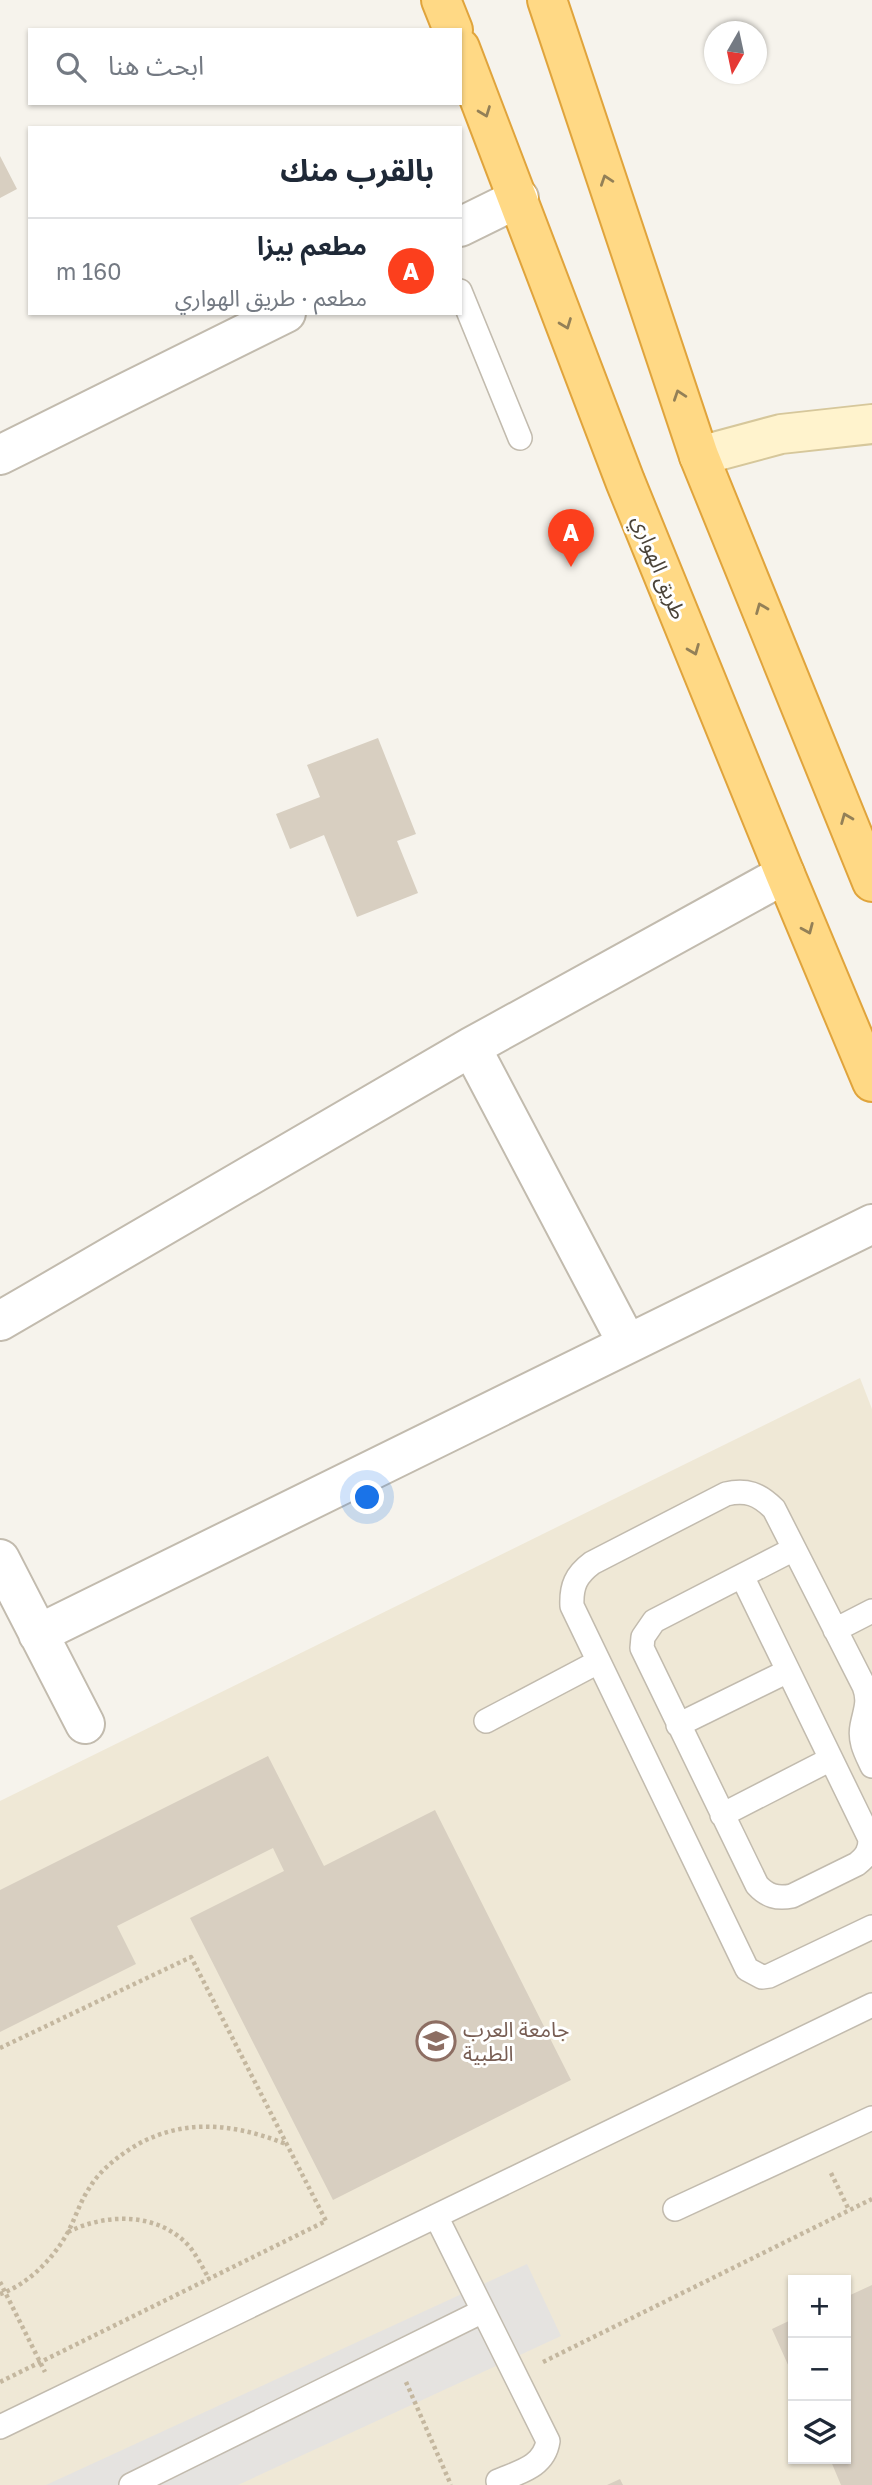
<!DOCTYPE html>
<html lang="ar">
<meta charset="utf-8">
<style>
:root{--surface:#fff;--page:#f6f6f7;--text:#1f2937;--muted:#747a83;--line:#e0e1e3;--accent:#fc3f1d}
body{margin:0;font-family:"Golos Text","Noto Sans Arabic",sans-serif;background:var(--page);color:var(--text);direction:rtl}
.controls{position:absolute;right:21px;bottom:21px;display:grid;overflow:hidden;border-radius:0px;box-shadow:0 2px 5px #0004}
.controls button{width:63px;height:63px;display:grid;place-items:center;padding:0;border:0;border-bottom:2px solid var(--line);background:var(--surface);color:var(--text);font:35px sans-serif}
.compass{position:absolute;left:704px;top:21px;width:63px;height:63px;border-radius:50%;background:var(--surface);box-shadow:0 2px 5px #0004;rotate:189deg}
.you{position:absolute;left:368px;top:1498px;width:24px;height:24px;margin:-18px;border:5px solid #fff;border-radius:50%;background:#1a73e8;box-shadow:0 0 0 10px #1a73e833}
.badge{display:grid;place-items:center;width:46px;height:46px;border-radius:50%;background:var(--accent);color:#fff;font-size:23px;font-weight:700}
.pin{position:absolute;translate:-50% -58px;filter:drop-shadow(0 2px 4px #0008)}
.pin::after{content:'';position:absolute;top:37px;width:24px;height:21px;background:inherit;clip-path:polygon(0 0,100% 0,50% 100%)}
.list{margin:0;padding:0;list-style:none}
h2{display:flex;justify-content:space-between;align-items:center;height:91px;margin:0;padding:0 28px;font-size:30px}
h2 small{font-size:23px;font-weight:400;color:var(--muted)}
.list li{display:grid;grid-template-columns:46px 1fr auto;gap:21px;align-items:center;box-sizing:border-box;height:98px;padding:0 28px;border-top:2px solid var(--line)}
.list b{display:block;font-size:26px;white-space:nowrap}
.list p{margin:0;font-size:23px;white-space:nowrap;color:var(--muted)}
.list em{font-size:23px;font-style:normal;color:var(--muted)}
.icon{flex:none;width:38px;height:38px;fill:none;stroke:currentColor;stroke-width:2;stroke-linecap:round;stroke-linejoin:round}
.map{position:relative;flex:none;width:872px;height:2485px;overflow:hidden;direction:ltr}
.search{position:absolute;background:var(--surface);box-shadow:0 2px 5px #0004;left:28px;top:28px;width:434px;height:77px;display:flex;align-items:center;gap:18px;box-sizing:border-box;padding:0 24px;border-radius:0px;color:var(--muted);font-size:26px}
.panel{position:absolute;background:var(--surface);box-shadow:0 2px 5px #0004;left:28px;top:126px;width:434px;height:189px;border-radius:0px;direction:rtl}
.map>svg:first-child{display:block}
</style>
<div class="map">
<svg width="872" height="2485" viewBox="0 0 872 2485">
<rect width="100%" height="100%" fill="#f6f3ec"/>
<path fill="#efe8d6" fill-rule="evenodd" d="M860,1378L872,1409V2485H0V1801ZM793,2280H846V2459H793Z"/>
<path fill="#e5e3e0" d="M527,2264L561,2336L238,2485H46Z"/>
<path fill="#d8cfc1" d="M0,156L17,189L0,198Z
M378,738L416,834L397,841L418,893L357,917L324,835L290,849L276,814L320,797L307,765Z
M268,1756L324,1866L435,1810L571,2080L333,2200L190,1918L284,1871L273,1848L117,1926L136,1964L0,2032V1890Z
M872,2285V2485H841L830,2459H846V2297Z
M793,2319V2376L772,2329Z
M620,2479L623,2485H607Z"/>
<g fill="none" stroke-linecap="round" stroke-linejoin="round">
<g stroke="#c2bbae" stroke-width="26">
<path id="service" d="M460,291L520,438
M742,1576L870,1839C870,1851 866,1857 857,1864L792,1896C777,1899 767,1896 757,1885L642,1648L643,1637L654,1621L794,1549
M835,1630L872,1611
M486,1721L598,1662
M678,1725L788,1671
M872,1766C866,1753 859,1741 862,1726C865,1710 870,1702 864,1686L774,1509C759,1494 746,1489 726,1494L592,1563C576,1575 571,1586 572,1606L747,1969L762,1977L769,1976L872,1927
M722,1815L831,1759
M675,2209L872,2118
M436,2216L548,2441C544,2467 519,2472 498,2481
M0,2427L872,2005
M131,2485L483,2311"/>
</g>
<g stroke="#c2bbae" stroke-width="42">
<path id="minor" d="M460,227L519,198
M0,455L286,313
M471,1047L627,1343
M0,1321L471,1047L785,874
M0,1559L85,1724
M38,1634L872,1224"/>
</g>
<g stroke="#d6c79b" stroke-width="42">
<path id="secondary" d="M699,456L781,434L872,424"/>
</g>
<g stroke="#e0a43c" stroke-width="42">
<path id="trunk" d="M441,0L453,30
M547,0L699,456L872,882
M460,48L625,481L785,874L872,1082"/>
</g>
<path stroke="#c4b79f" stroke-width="4.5" stroke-dasharray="3.5 3.5" stroke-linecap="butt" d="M0,2048L191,1957L326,2221L0,2382
M831,2173L849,2210
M68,2232C106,2213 158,2212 189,2246C197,2256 203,2268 209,2279
M0,2282L45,2372
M0,2294C29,2284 55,2257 69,2230C76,2216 81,2200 90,2187C97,2175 109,2164 120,2156C172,2117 228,2121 286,2144
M543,2362L872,2199
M406,2382L451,2485"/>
<use href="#service" stroke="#fff" stroke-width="23"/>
<use href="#minor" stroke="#fff" stroke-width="38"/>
<use href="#secondary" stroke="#fff3cd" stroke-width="38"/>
<use href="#trunk" stroke="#ffd985" stroke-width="38"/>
</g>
<defs><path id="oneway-chevron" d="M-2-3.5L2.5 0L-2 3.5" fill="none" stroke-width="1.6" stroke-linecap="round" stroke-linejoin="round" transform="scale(1.75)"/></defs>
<g stroke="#938057">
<use href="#oneway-chevron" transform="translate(485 112) rotate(69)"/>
<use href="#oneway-chevron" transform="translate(606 180) rotate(-109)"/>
<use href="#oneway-chevron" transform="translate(566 324) rotate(69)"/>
<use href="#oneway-chevron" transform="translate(679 395) rotate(-109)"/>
<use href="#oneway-chevron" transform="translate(761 608) rotate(-112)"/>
<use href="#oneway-chevron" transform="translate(694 650) rotate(68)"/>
<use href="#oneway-chevron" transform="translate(846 818) rotate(-112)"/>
<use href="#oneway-chevron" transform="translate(808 929) rotate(67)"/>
</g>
<defs>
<g id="university-ring" transform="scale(2.0125)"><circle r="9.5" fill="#fff" stroke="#8d6e63" stroke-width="1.5"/><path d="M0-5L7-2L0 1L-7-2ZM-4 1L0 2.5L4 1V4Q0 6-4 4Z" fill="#8d6e63"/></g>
</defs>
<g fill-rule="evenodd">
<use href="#university-ring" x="436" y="2041"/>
</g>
<g text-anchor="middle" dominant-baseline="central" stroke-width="6" stroke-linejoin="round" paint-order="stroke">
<g font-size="21" fill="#4b4439" stroke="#fff">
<text transform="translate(660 567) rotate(68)">طريق الهواري</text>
</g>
<g font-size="21" fill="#785e54" stroke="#fff" text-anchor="start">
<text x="463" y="2029">جامعة العرب<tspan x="463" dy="24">الطبية</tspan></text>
</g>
</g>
</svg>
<div class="controls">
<button>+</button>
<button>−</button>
<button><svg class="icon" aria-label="layers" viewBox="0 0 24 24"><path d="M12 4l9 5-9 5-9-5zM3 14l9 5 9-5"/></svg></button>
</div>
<svg class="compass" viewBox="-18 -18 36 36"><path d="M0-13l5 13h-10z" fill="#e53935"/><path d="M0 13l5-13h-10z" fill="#747a83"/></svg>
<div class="you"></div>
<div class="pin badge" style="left:571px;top:567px">A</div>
<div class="search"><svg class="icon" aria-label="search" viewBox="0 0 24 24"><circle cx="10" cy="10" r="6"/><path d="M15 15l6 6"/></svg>ابحث هنا</div>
<section class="panel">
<h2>بالقرب منك<small></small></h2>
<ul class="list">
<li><span class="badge">A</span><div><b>مطعم بيزا</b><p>مطعم · طريق الهواري</p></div><em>160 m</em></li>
</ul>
</section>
</div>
